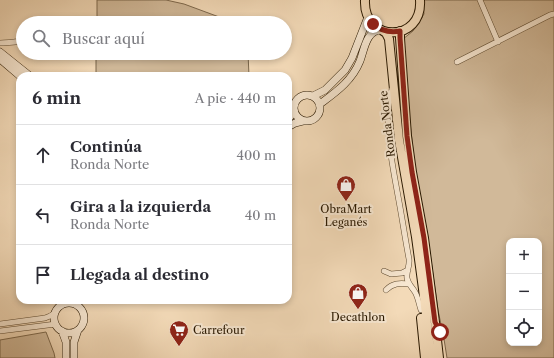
<!DOCTYPE html>
<html lang="es">
<meta charset="utf-8">
<style>
:root{--surface:#fff;--page:#f2f2f3;--text:#2b2b33;--muted:#7c7c81;--line:#e1e1e2}
body{margin:0;font-family:"Libre Caslon Text",serif;background:var(--page);color:var(--text)}
.controls{position:absolute;right:12px;bottom:12px;display:grid;overflow:hidden;border-radius:8px;box-shadow:0 2px 6px #0003}
.controls button{width:36px;height:36px;display:grid;place-items:center;padding:0;border:0;border-bottom:1px solid var(--line);background:var(--surface);color:var(--text);font:20px sans-serif}
.stop{position:absolute;width:12px;height:12px;margin:-9px;border:3px solid #8f2418;border-radius:50%;background:#fff}
.stop.end{background:#8f2418;border-color:#fff;box-shadow:0 1px 4px #0008}
.list{margin:0;padding:0;list-style:none}
h2{display:flex;justify-content:space-between;align-items:center;height:52px;margin:0;padding:0 16px;font-size:17px}
h2 small{font-size:13px;font-weight:400;color:var(--muted)}
.list li{display:grid;grid-template-columns:26px 1fr auto;gap:12px;align-items:center;box-sizing:border-box;height:60px;padding:0 16px;border-top:1px solid var(--line)}
.list b{display:block;font-size:15px;white-space:nowrap}
.list p{margin:0;font-size:13px;white-space:nowrap;color:var(--muted)}
.list em{font-size:13px;font-style:normal;color:var(--muted)}
.icon{flex:none;width:22px;height:22px;fill:none;stroke:currentColor;stroke-width:2;stroke-linecap:round;stroke-linejoin:round}
.map{position:relative;flex:none;width:554px;height:358px;overflow:hidden}
.search{position:absolute;background:var(--surface);box-shadow:0 2px 6px #0003;left:16px;top:16px;width:276px;height:44px;display:flex;align-items:center;gap:10px;box-sizing:border-box;padding:0 14px;border-radius:22px;color:var(--muted);font-size:15px}
.panel{position:absolute;background:var(--surface);box-shadow:0 2px 6px #0003;left:16px;top:72px;width:276px;height:232px;border-radius:12px}
.map>svg:first-child{display:block}
</style>
<div class="map">
<svg width="554" height="358" viewBox="0 0 554 358">
<rect width="100%" height="100%" fill="#f3dab8"/>
<filter id="stains"><feTurbulence type="fractalNoise" baseFrequency=".005" numOctaves="4"/><feColorMatrix values="0 0 0 0 .2 0 0 0 0 .09 0 0 0 0 .02 0 0 0 .5 -.17"/></filter>
<radialGradient id="worn" r=".72"><stop offset=".6" stop-color="#630" stop-opacity="0"/><stop offset="1" stop-color="#630" stop-opacity=".3"/></radialGradient>
<path fill="#d1b999" stroke="#7d684c" fill-rule="evenodd" d="M97,0H166L184,4L230,21L231,23H97Z
M423,0H554V358H447L444,339L438,310L427,232L416,178L406,84L403,39L413,31L424,14ZM509,241H539V343H509Z
M96,53H248L249,76H81L96,75Z
M46,332L54,353L55,358H0V340Z"/>
<g fill="none" stroke-linecap="round" stroke-linejoin="round">
<g stroke="#5c482e" stroke-width="6">
<path id="street" d="M480,0L498,42
M0,43C7,43 15,42 23,41
M457,62L550,15L554,14
M392,89C383,123 392,162 398,196C402,217 405,238 409,259C410,266 406,272 407,278C408,284 412,287 415,292C418,297 419,304 421,310
M384,271L391,274L402,273L408,270
M386,290C393,283 399,283 409,284
M0,324L45,318L50,316L55,313
M0,331L56,324"/>
</g>
<g stroke="#291800" stroke-width="8">
<path id="secondary" d="M0,52L30,76
M0,59L20,76
M294 108a13 13 0 1 1 26 0a13 13 0 1 1-26 0Z
M313,96L325,90L345,70L352,58L368,17
M320,104C336,92 352,81 360,61C364,51 366,30 381,30
M288,118L290,117L294,109
M288,127L295,123L303,121
M54 318a15 15 0 1 1 30 0a15 15 0 1 1-30 0Z
M62,331L66,342V358
M74,358V342L78,330"/>
</g>
<g stroke="#291800" stroke-width="10">
<path id="primary" d="M365,0C363,43 423,43 420,0
M383,31L386,33L389,39L399,140L416,237L423,289L431,358
M400,31V38L407,136L412,172L424,238L435,322L439,358
M421,318L425,358"/>
</g>
<use href="#street" stroke="#f7e7d1" stroke-width="5"/>
<use href="#secondary" stroke="#f7e7d1" stroke-width="7"/>
<use href="#primary" stroke="#f3dab8" stroke-width="8"/>
</g>
<g fill="none" stroke-linecap="round" stroke-linejoin="round">
<path stroke="#8f2418" stroke-width="5" d="M373,24C381,31 389,33 400,31V38L407,136L412,172L424,238L435,322L440,332"/>
</g>
<defs>
<g id="shop-pin" transform="scale(1)"><path d="M0 17L-7.5 6A9.5 9.5 0 1 1 7.5 6Z" fill="#8f2418" stroke="#f7e7d1"/><path d="M-5-2.5h2.3a2.7 3.5 0 0 1 5.4 0H5L5.5 6h-11ZM-1.5-2.5h3a1.5 2.3 0 0 0-3 0Z" fill="#fff"/></g>
<g id="supermarket-pin" transform="scale(1)"><path d="M0 17L-7.5 6A9.5 9.5 0 1 1 7.5 6Z" fill="#8f2418" stroke="#f7e7d1"/><path d="M-6-5.5h2.5l.6 2H6L4.5 2H-2.5L-4.4-4H-6ZM-1.5 3.2a1.3 1.3 0 1 0 .1 0ZM3 3.2a1.3 1.3 0 1 0 .1 0Z" fill="#fff"/></g>
</defs>
<g fill-rule="evenodd">
<use href="#shop-pin" x="346" y="185"/>
<use href="#shop-pin" x="358" y="293"/>
<use href="#supermarket-pin" x="179" y="330"/>
</g>
<g text-anchor="middle" dominant-baseline="central" stroke-width="4" stroke-linejoin="round" paint-order="stroke">
<g font-size="11" fill="#291800" stroke="#f7e7d1">
<text transform="translate(387 124) rotate(-97)">Ronda Norte</text>
</g>
<g font-size="11" fill="#291800" stroke="#f7e7d1">
<text x="346" y="209">ObraMart<tspan x="346" dy="13">Leganés</tspan></text>
<text x="358" y="317">Decathlon</text>
<text x="193" y="330" text-anchor="start">Carrefour</text>
</g>
</g>
<rect width="100%" height="100%" filter="url(#stains)"/>
<rect width="100%" height="100%" fill="url(#worn)"/>
</svg>
<div class="controls">
<button>+</button>
<button>−</button>
<button><svg class="icon" aria-label="locate" viewBox="0 0 24 24"><circle cx="12" cy="12" r="6"/><path d="M12 2v4M12 18v4M2 12h4M18 12h4"/></svg></button>
</div>
<div class="stop" style="left:440px;top:332px"></div>
<div class="stop end" style="left:373px;top:24px"></div>
<div class="search"><svg class="icon" aria-label="search" viewBox="0 0 24 24"><circle cx="10" cy="10" r="6"/><path d="M15 15l6 6"/></svg>Buscar aquí</div>
<section class="panel">
<h2>6 min<small>A pie · 440 m</small></h2>
<ul class="list">
<li><svg class="icon" aria-label="ahead" viewBox="0 0 24 24"><path d="M12 20V5M6 11l6-6 6 6"/></svg><div><b>Continúa</b><p>Ronda Norte</p></div><em>400 m</em></li>
<li><svg class="icon" aria-label="left" viewBox="0 0 24 24"><path d="M17 20v-9H6M10 6l-5 5 5 5"/></svg><div><b>Gira a la izquierda</b><p>Ronda Norte</p></div><em>40 m</em></li>
<li><svg class="icon" aria-label="arrive" viewBox="0 0 24 24"><path d="M6 21V4h12l-3 4 3 4H6"/></svg><div><b>Llegada al destino</b></div></li>
</ul>
</section>
</div>
